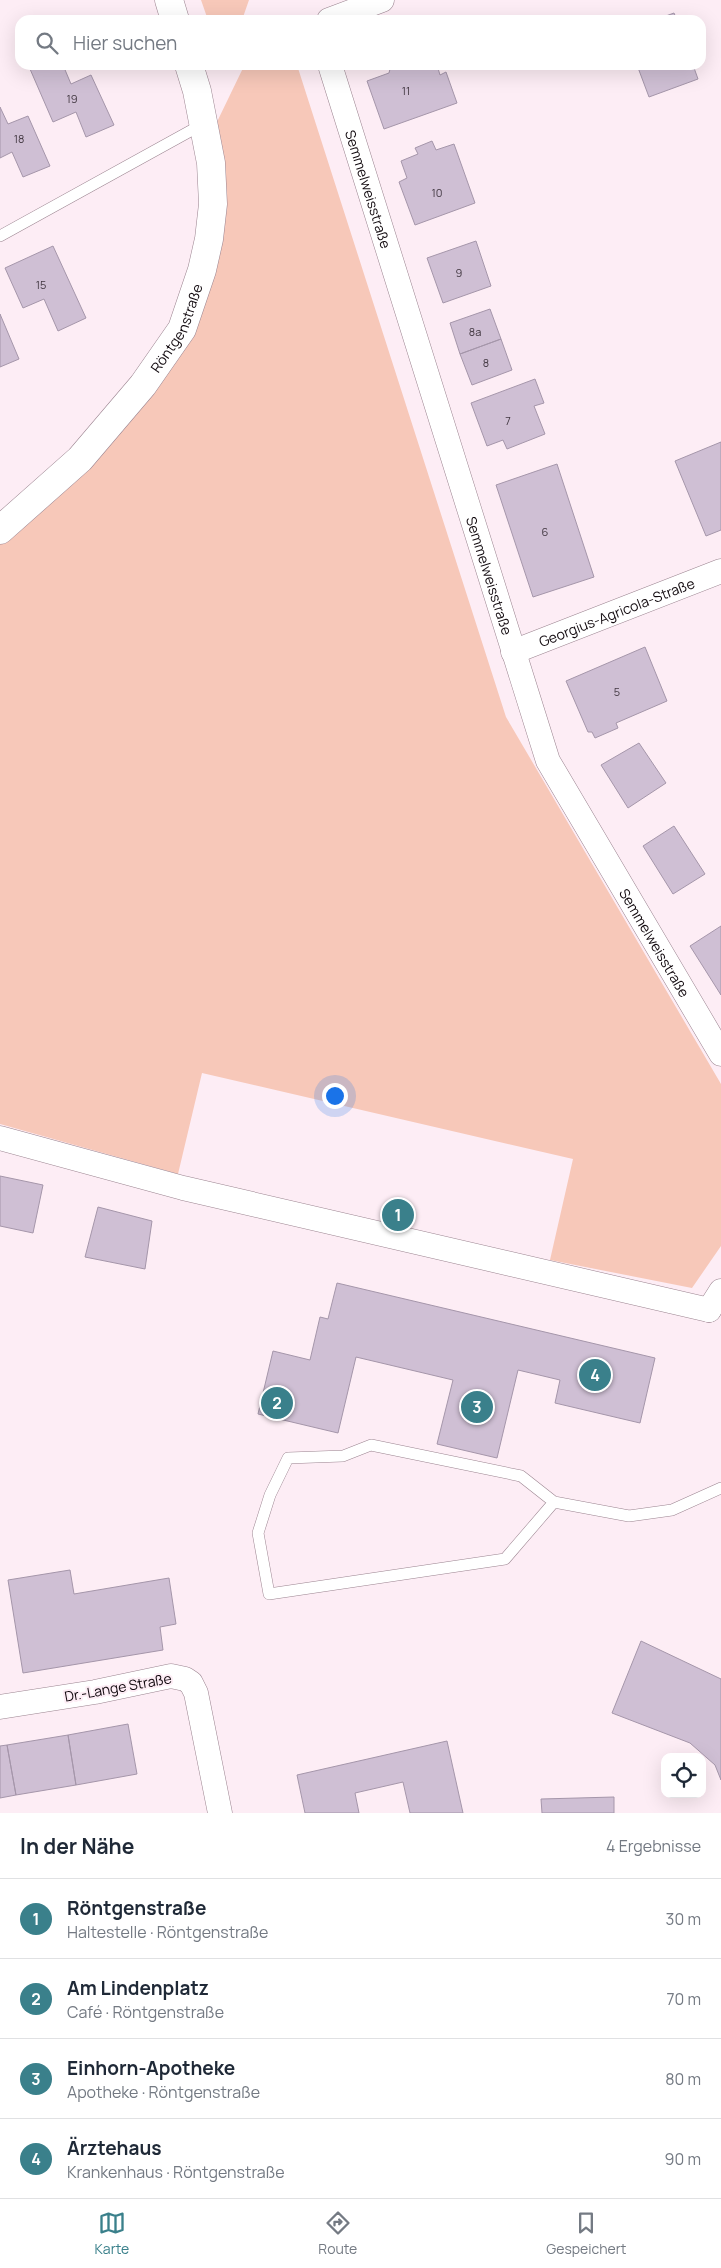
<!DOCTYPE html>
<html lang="de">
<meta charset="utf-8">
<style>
:root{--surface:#fff;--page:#f6f6f7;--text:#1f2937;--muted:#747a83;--line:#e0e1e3;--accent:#3a808b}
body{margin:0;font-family:Manrope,sans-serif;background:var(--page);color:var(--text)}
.controls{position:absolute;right:15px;bottom:15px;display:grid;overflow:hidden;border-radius:10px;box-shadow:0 5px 20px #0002}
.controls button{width:45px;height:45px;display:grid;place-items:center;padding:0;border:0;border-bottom:1px solid var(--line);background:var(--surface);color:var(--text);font:25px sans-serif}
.you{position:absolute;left:334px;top:1095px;width:18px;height:18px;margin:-12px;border:4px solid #fff;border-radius:50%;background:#1a73e8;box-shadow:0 0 0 8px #1a73e833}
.badge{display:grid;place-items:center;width:32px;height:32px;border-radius:50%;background:var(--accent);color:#fff;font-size:16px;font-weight:700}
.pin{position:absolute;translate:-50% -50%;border:2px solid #fff;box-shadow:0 1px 5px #0006}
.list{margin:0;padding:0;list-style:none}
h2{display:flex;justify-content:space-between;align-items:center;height:65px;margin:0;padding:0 20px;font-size:21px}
h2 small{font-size:16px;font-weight:400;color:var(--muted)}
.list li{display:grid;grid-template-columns:32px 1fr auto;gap:15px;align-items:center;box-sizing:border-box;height:80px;padding:0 20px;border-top:1px solid var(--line)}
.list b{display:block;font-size:19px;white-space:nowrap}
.list p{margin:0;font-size:16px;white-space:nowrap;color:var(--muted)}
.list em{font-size:16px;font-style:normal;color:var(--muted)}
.icon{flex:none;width:28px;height:28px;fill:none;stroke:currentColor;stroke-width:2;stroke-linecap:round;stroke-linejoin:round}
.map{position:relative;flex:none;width:721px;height:1813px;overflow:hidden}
.search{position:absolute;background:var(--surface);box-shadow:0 5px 20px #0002;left:15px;right:15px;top:15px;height:55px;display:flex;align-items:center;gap:12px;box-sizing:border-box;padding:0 18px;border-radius:15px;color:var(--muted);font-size:19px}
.sheet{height:385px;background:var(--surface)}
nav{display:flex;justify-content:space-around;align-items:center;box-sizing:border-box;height:70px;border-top:1px solid var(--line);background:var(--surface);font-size:14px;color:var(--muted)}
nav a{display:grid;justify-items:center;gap:2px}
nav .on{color:var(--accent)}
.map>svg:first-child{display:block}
</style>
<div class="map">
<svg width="721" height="1813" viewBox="0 0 721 1813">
<rect width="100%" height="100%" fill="#fdedf5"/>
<path fill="#f7c8b9" d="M201,0H249L242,20H208Z
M248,65H297L506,717L721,1084V1246L692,1288L550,1260L573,1159L202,1073L178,1174L0,1124V541L202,309L215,126L244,66Z"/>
<path fill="#cfbfd4" stroke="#a596aa" d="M674,13L677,20H655Z
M39,65H63L71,84L91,75L114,125L86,137L76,112L53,122L30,69Z
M391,65H437L440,75L446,72L457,103L384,129L367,81L389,73Z
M637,65H693L698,79L649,97Z
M0,107L8,124L28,116L50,166L23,177L12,152L0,158Z
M432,141L436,150L454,144L475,203L415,225L399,182L407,178L401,161L418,154L415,148Z
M476,241L491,286L443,303L427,258Z
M53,246L86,318L58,331L44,299L23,308L5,268Z
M490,309L501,339L460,354L450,323Z
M0,314L19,359L0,367Z
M501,339L512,370L472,385L460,354Z
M535,379L544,403L534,406L545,434L507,449L503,440L487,446L471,403Z
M721,442V530L706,536L675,461Z
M557,464L594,577L533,597L496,485Z
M645,647L667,701L616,723L618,728L595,738L592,732H588L566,681Z
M639,743L666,783L628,808L601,765Z
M674,826L705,874L673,894L643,846Z
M721,926V995L690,946Z
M0,1176L43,1185L33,1233L0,1226Z
M98,1207L152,1221L145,1269L85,1257Z
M337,1283L655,1358L640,1423L555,1403L560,1380L518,1370L497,1458L437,1444L453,1380L356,1357L338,1433L258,1414L273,1351L310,1360L320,1317L328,1319Z
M70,1570L74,1594L169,1578L176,1624L160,1627L163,1650L23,1673L8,1580Z
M641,1641L721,1679V1780L715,1765L690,1743L612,1713Z
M128,1724L137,1774L76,1785L68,1735Z
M68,1735L76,1785L16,1795L7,1745Z
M447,1741L463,1813H410L403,1782L355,1793L359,1813H305L297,1775Z
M7,1745L16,1795L0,1798V1746Z
M614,1797V1813H542L541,1799Z"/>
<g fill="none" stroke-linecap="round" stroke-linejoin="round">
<g stroke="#9b8490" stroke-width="12">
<path id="service" d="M0,236L203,124
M371,1445L521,1476L554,1502L505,1559L269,1594L258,1533L270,1495L288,1458L343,1456Z
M554,1502L629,1516L672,1510L721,1488"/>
</g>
<g stroke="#9b8490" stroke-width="25">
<g id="minor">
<path d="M329,20L382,0"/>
<path id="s1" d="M330,65L548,761L721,1054"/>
<path id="s2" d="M513,652L721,571"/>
<path d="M0,1138L183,1188L709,1310"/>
<path d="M709,1310L721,1291"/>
<path d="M0,1707L95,1692L171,1676L185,1679L191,1683L196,1693L220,1813"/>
</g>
</g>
<g stroke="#9b8490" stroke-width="29">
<g id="tertiary">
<path d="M169,0L175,20"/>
<path id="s3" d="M0,530L80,459L143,385L182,329L202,270L209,239L213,204L211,163L197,91L189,65"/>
</g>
</g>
<use href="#service" stroke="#fff" stroke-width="11"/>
<use href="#minor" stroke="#fff" stroke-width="24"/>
<use href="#tertiary" stroke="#fff" stroke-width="28"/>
</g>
<g text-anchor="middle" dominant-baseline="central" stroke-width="4" stroke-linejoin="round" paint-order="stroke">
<g font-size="11" fill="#413740">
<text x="406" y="90">11</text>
<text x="72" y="98">19</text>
<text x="19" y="138">18</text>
<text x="437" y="192">10</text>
<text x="459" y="272">9</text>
<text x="41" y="284">15</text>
<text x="475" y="331">8a</text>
<text x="486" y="362">8</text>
<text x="508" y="420">7</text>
<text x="545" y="531">6</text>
<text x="617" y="691">5</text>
</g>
<g font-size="14" fill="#120a0f" stroke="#fdedf5">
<text stroke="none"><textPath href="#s1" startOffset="130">Semmelweisstraße</textPath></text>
<text stroke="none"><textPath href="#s3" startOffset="271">Röntgenstraße</textPath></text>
<text stroke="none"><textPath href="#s1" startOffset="535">Semmelweisstraße</textPath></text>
<text stroke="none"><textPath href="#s2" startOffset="111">Georgius-Agricola-Straße</textPath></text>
<text stroke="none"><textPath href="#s1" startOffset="940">Semmelweisstraße</textPath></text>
<text transform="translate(118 1687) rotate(-10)">Dr.-Lange Straße</text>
</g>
</g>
</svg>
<div class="controls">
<button><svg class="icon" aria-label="locate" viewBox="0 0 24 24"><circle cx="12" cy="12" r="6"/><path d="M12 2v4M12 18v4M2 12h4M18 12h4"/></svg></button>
</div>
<div class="you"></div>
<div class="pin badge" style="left:398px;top:1215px">1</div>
<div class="pin badge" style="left:277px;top:1403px">2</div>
<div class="pin badge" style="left:477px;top:1407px">3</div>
<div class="pin badge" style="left:595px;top:1375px">4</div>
<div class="search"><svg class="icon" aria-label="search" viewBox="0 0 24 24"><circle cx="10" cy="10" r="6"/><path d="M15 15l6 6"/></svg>Hier suchen</div>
</div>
<section class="sheet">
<h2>In der Nähe<small>4 Ergebnisse</small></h2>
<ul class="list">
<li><span class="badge">1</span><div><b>Röntgenstraße</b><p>Haltestelle · Röntgenstraße</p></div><em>30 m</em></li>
<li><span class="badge">2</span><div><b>Am Lindenplatz</b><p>Café · Röntgenstraße</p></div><em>70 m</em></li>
<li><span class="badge">3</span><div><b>Einhorn-Apotheke</b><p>Apotheke · Röntgenstraße</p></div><em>80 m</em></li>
<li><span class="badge">4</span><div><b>Ärztehaus</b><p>Krankenhaus · Röntgenstraße</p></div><em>90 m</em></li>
</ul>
</section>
<nav>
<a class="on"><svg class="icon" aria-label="map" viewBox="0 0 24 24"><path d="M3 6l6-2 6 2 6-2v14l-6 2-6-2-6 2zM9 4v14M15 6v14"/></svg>Karte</a>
<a><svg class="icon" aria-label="directions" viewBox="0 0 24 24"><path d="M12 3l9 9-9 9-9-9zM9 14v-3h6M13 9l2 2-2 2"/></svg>Route</a>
<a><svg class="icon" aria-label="saved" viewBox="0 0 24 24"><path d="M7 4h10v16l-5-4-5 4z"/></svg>Gespeichert</a>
</nav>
